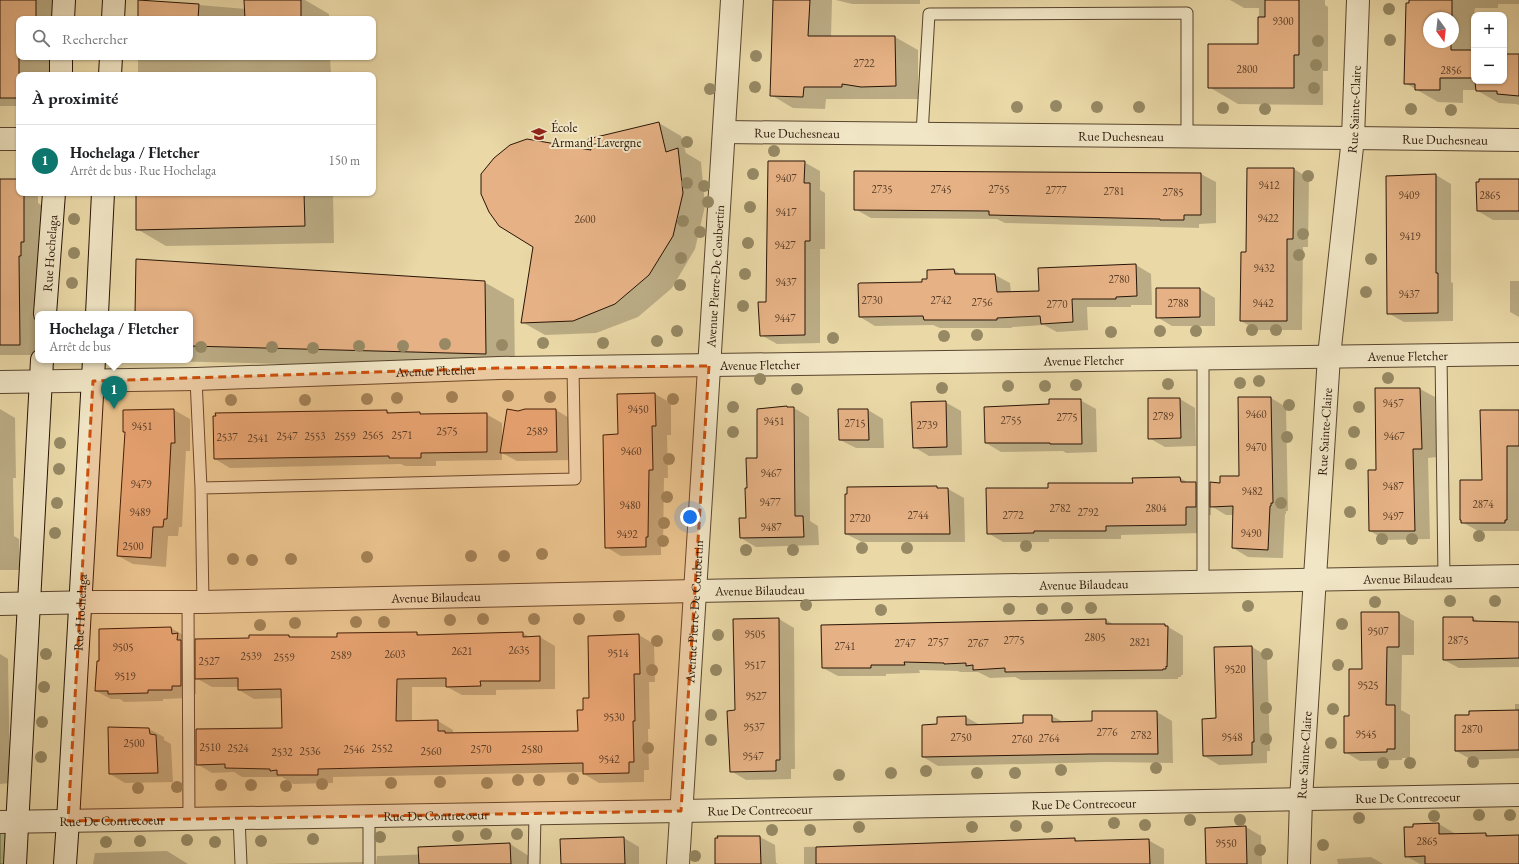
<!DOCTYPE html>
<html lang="fr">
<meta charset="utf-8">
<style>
:root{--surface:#fff;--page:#f6f6f6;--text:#202124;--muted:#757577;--line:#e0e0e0;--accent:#0f766e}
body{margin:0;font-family:"EB Garamond",serif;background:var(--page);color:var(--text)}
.controls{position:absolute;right:12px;top:12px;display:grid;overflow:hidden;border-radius:8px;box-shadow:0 1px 3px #0004}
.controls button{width:36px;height:36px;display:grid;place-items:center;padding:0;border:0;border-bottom:1px solid var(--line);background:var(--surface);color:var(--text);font:20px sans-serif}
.compass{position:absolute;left:1423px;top:12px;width:36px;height:36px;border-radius:50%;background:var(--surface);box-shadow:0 1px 3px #0004;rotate:165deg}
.you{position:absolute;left:690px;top:517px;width:14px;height:14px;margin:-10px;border:3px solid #fff;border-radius:50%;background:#1a73e8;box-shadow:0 0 0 6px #1a73e833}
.badge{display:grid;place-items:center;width:26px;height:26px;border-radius:50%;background:var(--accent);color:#fff;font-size:13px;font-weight:700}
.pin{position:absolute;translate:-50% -33px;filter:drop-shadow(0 1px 2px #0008)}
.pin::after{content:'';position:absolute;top:21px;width:14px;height:12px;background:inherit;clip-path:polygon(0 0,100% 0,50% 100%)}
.popup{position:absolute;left:35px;top:311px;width:158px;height:52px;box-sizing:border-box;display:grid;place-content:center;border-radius:8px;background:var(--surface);filter:drop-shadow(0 1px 3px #0005);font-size:13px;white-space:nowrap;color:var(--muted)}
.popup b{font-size:15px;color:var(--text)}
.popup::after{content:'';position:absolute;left:50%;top:100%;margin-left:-8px;border:8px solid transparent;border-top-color:var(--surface)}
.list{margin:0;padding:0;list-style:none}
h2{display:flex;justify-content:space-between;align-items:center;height:52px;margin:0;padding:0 16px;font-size:17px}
h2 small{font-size:13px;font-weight:400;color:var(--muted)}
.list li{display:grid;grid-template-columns:26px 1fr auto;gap:12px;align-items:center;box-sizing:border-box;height:72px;padding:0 16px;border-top:1px solid var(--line)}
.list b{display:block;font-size:15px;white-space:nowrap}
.list p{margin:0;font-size:13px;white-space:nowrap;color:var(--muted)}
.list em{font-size:13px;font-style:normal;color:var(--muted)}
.icon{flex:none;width:22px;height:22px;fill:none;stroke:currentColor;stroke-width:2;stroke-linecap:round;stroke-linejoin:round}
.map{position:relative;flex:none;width:1519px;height:864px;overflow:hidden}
.search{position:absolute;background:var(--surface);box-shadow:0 1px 3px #0004;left:16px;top:16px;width:360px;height:44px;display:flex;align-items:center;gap:10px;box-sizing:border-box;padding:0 14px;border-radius:8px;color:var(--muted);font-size:15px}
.panel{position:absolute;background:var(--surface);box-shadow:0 1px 3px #0004;left:16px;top:72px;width:360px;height:124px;border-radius:8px}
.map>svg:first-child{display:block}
</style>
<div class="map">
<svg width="1519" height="864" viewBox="0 0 1519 864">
<rect width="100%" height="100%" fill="#ead8a7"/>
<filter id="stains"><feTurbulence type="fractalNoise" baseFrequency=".005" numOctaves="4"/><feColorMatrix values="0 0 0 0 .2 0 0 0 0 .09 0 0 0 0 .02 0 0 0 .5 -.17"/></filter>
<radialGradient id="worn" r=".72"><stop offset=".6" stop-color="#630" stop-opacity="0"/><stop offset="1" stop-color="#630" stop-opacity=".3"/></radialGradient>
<path fill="#b0c08d" stroke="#6c6a4a" d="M0,822H18L15,864H0Z"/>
<path fill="#0003" fill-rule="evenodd" d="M0,0H55V19H19V57H54L53,75H19V106H0Z
M139,0L246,9L245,0H305L329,14V19H139Z
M774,0H832L831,37H895L918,50V99H826L825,109L793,108L771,95Z
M836,0H920V4H852Z
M1230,0H1325V5L1328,7V71H1323V105L1238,104L1209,87L1259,45V8H1244Z
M1410,0H1519V4H1498V8H1475L1474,15V81H1504V55H1519V105L1516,104L1499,103L1476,90H1463V103L1438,102L1405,83ZM1429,18H1453V42H1429Z
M138,57H330L331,75H138Z
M659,123L681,136L686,153L701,162L705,206L695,249L672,288L638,317L596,333L545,335L522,322L592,151Z
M804,162L820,171V190L825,193V249H820V343L777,344L761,335Z
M1294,169L1309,178L1308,247H1303L1302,330H1257L1241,321L1247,253Z
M1201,174L1216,182V223L1199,224V228L1005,223L997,219L871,218L855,209Z
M1436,175L1451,184V282L1453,283V321L1404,322L1388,313Z
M1519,177V220H1493L1478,211L1519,180Z
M0,180H19V193H38V203L41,205L42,251H38L39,265H37V355H0Z
M137,193H333L334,243L166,246L137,229Z
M1136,265L1151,274L1152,305H1131V307H1087L1088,330L1057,332L1044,325L1012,327V328H940L933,325L875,326L860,317L928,280L954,270L962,275H995L1010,283L1011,293L1040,292Z
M1510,281H1519V317L1510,312Z
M484,282L514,299L515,370L165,361L163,360H190V314H136Z
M1200,289L1215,298V326H1172L1157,317Z
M1376,389H1420L1435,397L1437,457L1428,458L1430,539L1385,540L1370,531L1377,471Z
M655,394L671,403V435H667L668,478H664L663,546H661V555L621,556L606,547L619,435L618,395Z
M1271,398L1286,407L1288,511H1286V514H1285L1283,558L1248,557L1233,548L1234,515H1226L1211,506V515H1201V533L1121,535V539H1049V542H1003L988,533L1049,489L1134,484L1180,478L1189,483H1196L1211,492L1221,484L1240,477Z
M1149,399H1180L1195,408L1196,446L1165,447L1149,438Z
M1080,400L1096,409L1097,452L1066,453L1063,451L1001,452L986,443L1050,405Z
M945,402L961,411L962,455L929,456L914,447Z
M794,408L809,417L810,521L818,526L819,545L756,547L741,538L747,519L748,488L758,459Z
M0,409L15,418L16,478H13L14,536L19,539L20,570H0Z
M174,410L190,419V451H186L182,527H179L178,536H168L166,567L133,564L118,556L126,432L124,411Z
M556,410L571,419L572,460L517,461L502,453V460L436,461V466H405L401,464L230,468L215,459L387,411L392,414L420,413L423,415L486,414L502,423V442L518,412Z
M868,410L883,419L884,448H856L840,440Z
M1519,411V531H1478L1462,522Z
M937,488L940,489H948L964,498L965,542H862L846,534Z
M1399,613L1414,621V655H1402L1401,710L1410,715V758H1402V760L1360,761L1345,752L1350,717L1363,670Z
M1473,618L1480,622L1519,623V667L1459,668L1444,660Z
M779,619L794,628L795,769H791V779L746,780L731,771Z
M1106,620L1115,625H1165L1180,634L1183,636V675H1181V677H1178V679L1021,680L1015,677L990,678L978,672H960L958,671L919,670L920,673L886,674V676H838L823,668L822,626Z
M171,628L187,637L193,647L196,650L268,636H289L293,638H338V634L417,633L422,636L523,633L531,638L540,637L555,646V689L496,690V695H462L447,687H412V722L438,721L453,730V733L579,732L584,711L590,699L639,635L654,644L655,682H649L650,729H648L649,770H644V782L599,783L584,774V772L333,777V783L293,784L282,777H242L234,772L212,773L197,764L283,729L282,698L254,699L239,690V687H212L196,678V694L187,695V698L163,699V701L124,702L120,699H111L96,691Z
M1252,647L1267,656L1270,751H1267V763L1219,765L1204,756Z
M0,654L8,659L10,783L0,784Z
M1515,704H1519V758L1472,760L1456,751L1470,716L1515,711Z
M1157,712L1172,721L1173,763L1107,762L938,766L923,757L938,725L966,717L980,725L1024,724L1052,716L1065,723L1093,722Z
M149,729L164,737V740L171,744L173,782L125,783L110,774Z
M1439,824L1454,833V834H1486L1492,837L1519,836V864H1420L1406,856Z
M1246,827L1261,836L1262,864H1207L1206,829Z
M760,837L775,845L776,863L778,864H716Z
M624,838L639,847V864H562Z
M1074,839L1079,842L1148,840L1164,849V864H804V847L1044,841Z
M510,844L535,860V864H376L377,856L433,854Z
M167,851L188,864H93L95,853Z
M1371,857L1383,864H1338L1337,859Z
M362,862L365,864H265Z"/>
<path fill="#e6b285" stroke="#281406" d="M0,0H36V19H19V98H0Z
M138,0L199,4L198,19H138Z
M244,0H301V19H245Z
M773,0H810L808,36H895L896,86L861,87L842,84V87H804L803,97L770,96Z
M1265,0H1299V55H1294V88H1208V44H1258V17H1265Z
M1409,0H1452V18H1429V42H1451V50H1474V78H1440V90H1415V84H1404L1406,3H1409Z
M1504,54H1519V96L1497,94V91H1476L1475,81H1504Z
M659,122L666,152L678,148L683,193L673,236L649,275L615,304L573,321L521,323L533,247L499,226L489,212L481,194V174L494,158L510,145L527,139L591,150L588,139Z
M768,161H805L804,183H810V241H805V335L760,336L758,302H766Z
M1247,168H1294L1293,239H1287V321H1240L1241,252H1246Z
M854,171L1201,173V215H1184V220H1160V219L989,215V211L854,210Z
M1436,174V273H1438V313L1387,314L1386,176Z
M0,179H19V193H24V242H21V256H19L20,345H0Z
M1479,179H1519V211H1477L1476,182H1479Z
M136,193H304L305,226L136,230Z
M136,259L485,281L486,354L190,346V314H135Z
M1136,264L1137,296L1116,297V299H1072L1073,322L1041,324L1040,316L997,318V320H924L923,316L859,317L858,284L860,283L922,282V279H927V270L954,269L955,274H995L997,292L1039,291L1038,268Z
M1156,288H1200V317L1156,318Z
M1375,388H1420L1422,449H1413L1415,531H1369L1368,470H1376Z
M655,393L656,426H652L653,470H649L648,537H646V547L605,548L603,435L618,434L617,394Z
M1238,397H1271L1273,503H1271V506H1270L1268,550L1232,548L1233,506L1210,507V482L1220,483V476H1239Z
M1148,398H1180L1181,438L1148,439Z
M1049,399H1081L1082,444H1050V443H985L984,407L1049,404Z
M946,401L947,447L913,448L911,402Z
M787,406V407H794L795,516H803L804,537L740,538L739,518H746L745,488H747L746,458H757V409Z
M174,409L175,443H171L167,519H164L163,527H153L151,558L117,556L125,432H123V410Z
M507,409L518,411L525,409H556L557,452L500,453Z
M838,409H868L869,440H839Z
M387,410V413L420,412V414L487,413V452L421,453V458H389V456L214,459L213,416H216L215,413Z
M1480,410H1519V446H1507V520H1505V523H1461V520H1460V480H1482Z
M1180,477L1181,482H1196V507H1186V525L1106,526V531H1034V533L987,534L986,488H1048V483H1133L1132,478Z
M937,486V488H948L950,534H845V494H847V487Z
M1361,612H1399V647H1387L1386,705H1395V749H1387V752L1344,753V716H1349V669H1362Z
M1443,617H1473V621L1519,622V658L1443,660Z
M779,618L780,760H776V771L730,772L727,711L735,710L733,619Z
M1106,619V624H1165V626H1168L1167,667L1166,666V669H1163V670L1005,672V668L973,670V665L966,666V663L944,664V663L904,662L905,665H871V668H822L821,625Z
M171,627L172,634L178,633L177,640H181V686H172V690H148V693L108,694V691H95L97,661H99V629Z
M417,632V635L523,632V637L540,636V681H480L481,686L446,687V678L397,679L396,721L438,720V731H445V733L578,731L577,710H583V698H589L588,636L639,634L640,674H634L635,721H633L634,762H629V773L583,774V763L318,769V775H277V770L270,771V769L225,768V764L196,765V729L282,728L281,689L238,690V678L195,679V639L249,638V635H289V637H337V633Z
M1252,646L1254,742H1252V755L1203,756L1202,719L1216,718L1214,647Z
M1519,710V750L1455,751V715H1469V711Z
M1092,711H1157L1158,754H1091L922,757V725L937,724V717L966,716V725L1023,723V715H1052V722L1092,721Z
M108,727L149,728L150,734L156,735L158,773L109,774Z
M1439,823V834L1486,833V836L1519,835V864H1425V856L1405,857L1404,827H1413V824Z
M1246,826L1247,864H1206L1205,828Z
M717,836H760L761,864H715V838H718Z
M624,837L625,864H561L560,839Z
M1075,838V841L1149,839L1150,864H816V847Z
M510,843L511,864H419L418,847Z"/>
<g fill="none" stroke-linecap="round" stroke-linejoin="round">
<g stroke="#58452e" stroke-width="13">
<path id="service" d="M922,134L929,14L1187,13V136
M1441,355L1444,577
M196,379L201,488L575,479L573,368
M201,488L203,602
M1203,581V358
M188,603L189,819
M239,818L241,864
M369,864V816
M534,864L535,814"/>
</g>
<g stroke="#58452e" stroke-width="24">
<g id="minor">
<path id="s1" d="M724,132L1353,138L1519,140"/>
<path d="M0,139H19"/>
<path id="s2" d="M0,382L196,379L499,368L1519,354"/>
<path id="s3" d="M0,604L96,602H203L695,591L1519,576"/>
<path id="s4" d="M0,822L681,811L1519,795"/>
<path id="s5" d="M678,864L732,0"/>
<path id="s6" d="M1299,864L1301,799L1329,356L1353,138L1358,0"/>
</g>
</g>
<g stroke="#281406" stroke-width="24">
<g id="secondary">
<path d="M63,19L64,0"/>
<path d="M113,19L114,0"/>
<path d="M61,75V57"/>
<path d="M110,75L111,57"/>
<path id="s7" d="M45,314L54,193"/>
<path d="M97,314L103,193"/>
<path d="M15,864L42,360"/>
<path id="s8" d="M65,864L68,821L94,360"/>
</g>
</g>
<use href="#service" stroke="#f1e6c6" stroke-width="11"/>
<use href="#minor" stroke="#f1e6c6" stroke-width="22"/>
<use href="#secondary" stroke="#f1e6c6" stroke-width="22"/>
</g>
<g fill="#968964">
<circle cx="1389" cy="9" r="6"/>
<circle cx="1390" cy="40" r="6"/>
<circle cx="1318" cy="41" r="6"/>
<circle cx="756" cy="56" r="6"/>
<circle cx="1316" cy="65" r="6"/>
<circle cx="755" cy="87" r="6"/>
<circle cx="1314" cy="88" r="6"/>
<circle cx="710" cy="89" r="6"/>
<circle cx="1056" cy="106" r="6"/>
<circle cx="1017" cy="107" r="6"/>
<circle cx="1097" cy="107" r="6"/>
<circle cx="1139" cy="107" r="6"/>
<circle cx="1223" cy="108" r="6"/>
<circle cx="1265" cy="109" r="6"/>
<circle cx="1411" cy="109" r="6"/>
<circle cx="1451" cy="110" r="6"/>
<circle cx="687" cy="142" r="6"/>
<circle cx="774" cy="151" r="6"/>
<circle cx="753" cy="174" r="6"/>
<circle cx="1308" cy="176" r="6"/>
<circle cx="687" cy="183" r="6"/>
<circle cx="704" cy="186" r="6"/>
<circle cx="708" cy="202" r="6"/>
<circle cx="750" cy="207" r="6"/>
<circle cx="74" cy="219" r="6"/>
<circle cx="683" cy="221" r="6"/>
<circle cx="700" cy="232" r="6"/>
<circle cx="1303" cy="234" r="6"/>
<circle cx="748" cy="243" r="6"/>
<circle cx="74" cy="253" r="6"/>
<circle cx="1299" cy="255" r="6"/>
<circle cx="681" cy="258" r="6"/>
<circle cx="1371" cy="259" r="6"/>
<circle cx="745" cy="274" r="6"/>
<circle cx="72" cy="283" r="6"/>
<circle cx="680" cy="285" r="6"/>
<circle cx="1366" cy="292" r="6"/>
<circle cx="743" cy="306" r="6"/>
<circle cx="1252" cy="330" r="6"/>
<circle cx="1276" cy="330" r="6"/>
<circle cx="677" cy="331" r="6"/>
<circle cx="1160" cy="331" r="6"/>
<circle cx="1196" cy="331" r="6"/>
<circle cx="1111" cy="332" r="6"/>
<circle cx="977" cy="335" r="6"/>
<circle cx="944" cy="336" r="6"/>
<circle cx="833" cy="338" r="6"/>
<circle cx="657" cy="341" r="6"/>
<circle cx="543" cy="343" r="6"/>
<circle cx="603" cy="343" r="6"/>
<circle cx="445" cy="344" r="6"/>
<circle cx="502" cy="345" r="6"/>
<circle cx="359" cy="346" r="6"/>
<circle cx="403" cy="346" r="6"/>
<circle cx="201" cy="347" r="6"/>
<circle cx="272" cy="347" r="6"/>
<circle cx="313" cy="348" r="6"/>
<circle cx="1388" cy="378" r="6"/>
<circle cx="760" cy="379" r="6"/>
<circle cx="1259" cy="381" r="6"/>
<circle cx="1240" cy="383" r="6"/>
<circle cx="1168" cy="384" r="6"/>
<circle cx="1076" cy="385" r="6"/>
<circle cx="1008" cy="386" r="6"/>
<circle cx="1045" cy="386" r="6"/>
<circle cx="942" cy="388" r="6"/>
<circle cx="797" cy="389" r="6"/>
<circle cx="508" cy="396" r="6"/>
<circle cx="452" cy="397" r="6"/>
<circle cx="550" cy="397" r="6"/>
<circle cx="397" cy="398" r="6"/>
<circle cx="367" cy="399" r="6"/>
<circle cx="673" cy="399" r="6"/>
<circle cx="231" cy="400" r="6"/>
<circle cx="305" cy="400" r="6"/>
<circle cx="1289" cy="405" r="6"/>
<circle cx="733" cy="407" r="6"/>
<circle cx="1359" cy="407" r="6"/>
<circle cx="733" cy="432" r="6"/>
<circle cx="1354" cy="432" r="6"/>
<circle cx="1287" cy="437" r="6"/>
<circle cx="60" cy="443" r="6"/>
<circle cx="669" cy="459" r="6"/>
<circle cx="1351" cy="464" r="6"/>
<circle cx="59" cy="469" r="6"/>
<circle cx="667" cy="497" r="6"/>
<circle cx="57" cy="503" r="6"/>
<circle cx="1281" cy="503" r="6"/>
<circle cx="1350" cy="512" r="6"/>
<circle cx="664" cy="523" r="6"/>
<circle cx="55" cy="533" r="6"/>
<circle cx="1479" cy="536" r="6"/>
<circle cx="1382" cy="539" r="6"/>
<circle cx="1412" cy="539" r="6"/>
<circle cx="663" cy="541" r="6"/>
<circle cx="1026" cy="546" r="6"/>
<circle cx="862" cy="548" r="6"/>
<circle cx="907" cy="548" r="6"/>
<circle cx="746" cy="550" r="6"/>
<circle cx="793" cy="550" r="6"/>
<circle cx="542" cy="554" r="6"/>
<circle cx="471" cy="556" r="6"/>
<circle cx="504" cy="556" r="6"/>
<circle cx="367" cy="557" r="6"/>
<circle cx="233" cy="559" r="6"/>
<circle cx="291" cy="559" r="6"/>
<circle cx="252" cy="560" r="6"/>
<circle cx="1450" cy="601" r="6"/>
<circle cx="1495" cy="601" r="6"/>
<circle cx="1375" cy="602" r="6"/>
<circle cx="806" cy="605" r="6"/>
<circle cx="1248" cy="606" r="6"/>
<circle cx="1067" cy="608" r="6"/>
<circle cx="1091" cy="608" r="6"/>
<circle cx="1009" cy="609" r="6"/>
<circle cx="1042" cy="609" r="6"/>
<circle cx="881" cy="610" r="6"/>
<circle cx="619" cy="616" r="6"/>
<circle cx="483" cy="619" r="6"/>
<circle cx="534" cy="619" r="6"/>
<circle cx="579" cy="619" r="6"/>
<circle cx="450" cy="620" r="6"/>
<circle cx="356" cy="622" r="6"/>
<circle cx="384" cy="622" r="6"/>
<circle cx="295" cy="623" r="6"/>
<circle cx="1342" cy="624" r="6"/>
<circle cx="260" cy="625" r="6"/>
<circle cx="718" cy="635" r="6"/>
<circle cx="657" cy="641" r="6"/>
<circle cx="46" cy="654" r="6"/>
<circle cx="1267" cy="654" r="6"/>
<circle cx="1338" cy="665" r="6"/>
<circle cx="652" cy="670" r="6"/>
<circle cx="716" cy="670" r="6"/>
<circle cx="44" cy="687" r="6"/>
<circle cx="1266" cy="708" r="6"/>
<circle cx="1333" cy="709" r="6"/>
<circle cx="711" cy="715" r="6"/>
<circle cx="42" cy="722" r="6"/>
<circle cx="1266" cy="739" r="6"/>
<circle cx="711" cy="740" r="6"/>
<circle cx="1331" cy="743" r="6"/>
<circle cx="648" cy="748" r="6"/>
<circle cx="41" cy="757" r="6"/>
<circle cx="1473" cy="762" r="6"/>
<circle cx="1383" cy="763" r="6"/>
<circle cx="1410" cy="763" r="6"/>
<circle cx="1156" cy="768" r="6"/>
<circle cx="1061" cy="770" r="6"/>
<circle cx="926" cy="771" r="6"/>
<circle cx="891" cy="773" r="6"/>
<circle cx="977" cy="773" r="6"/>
<circle cx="1015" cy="773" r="6"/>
<circle cx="839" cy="775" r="6"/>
<circle cx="573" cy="779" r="6"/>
<circle cx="518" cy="780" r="6"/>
<circle cx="539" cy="780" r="6"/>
<circle cx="440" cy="782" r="6"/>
<circle cx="391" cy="783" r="6"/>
<circle cx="487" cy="783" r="6"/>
<circle cx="322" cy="784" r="6"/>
<circle cx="221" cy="785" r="6"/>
<circle cx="251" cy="785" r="6"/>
<circle cx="286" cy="786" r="6"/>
<circle cx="177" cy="787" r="6"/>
<circle cx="138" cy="788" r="6"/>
<circle cx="1479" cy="815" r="6"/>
<circle cx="1510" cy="815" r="6"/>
<circle cx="1434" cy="816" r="6"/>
<circle cx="1359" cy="818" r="6"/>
<circle cx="1190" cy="820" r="6"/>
<circle cx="1240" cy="820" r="6"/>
<circle cx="1114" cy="823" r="6"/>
<circle cx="1145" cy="825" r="6"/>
<circle cx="1016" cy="826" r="6"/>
<circle cx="859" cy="827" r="6"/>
<circle cx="972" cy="827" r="6"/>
<circle cx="1047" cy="827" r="6"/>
<circle cx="772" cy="830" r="6"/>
<circle cx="810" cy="830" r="6"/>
<circle cx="486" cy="834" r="6"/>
<circle cx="517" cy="834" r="6"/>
<circle cx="458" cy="836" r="6"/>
<circle cx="380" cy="837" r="6"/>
<circle cx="313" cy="839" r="6"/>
<circle cx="187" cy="840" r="6"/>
<circle cx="140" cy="841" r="6"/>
<circle cx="261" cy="841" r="6"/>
<circle cx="106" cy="842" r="6"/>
<circle cx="215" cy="842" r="6"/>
<circle cx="1323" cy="845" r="6"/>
<circle cx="1260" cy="850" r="6"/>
<circle cx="695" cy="856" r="6"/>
</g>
<path fill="#cb4f0b" fill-opacity="0.2" stroke="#cb4f0b" stroke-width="3" stroke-dasharray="8 5" stroke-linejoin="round" d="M709,366L681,811L68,821L93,381L499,368Z"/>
<defs>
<g id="school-bare" transform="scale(1.2)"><path d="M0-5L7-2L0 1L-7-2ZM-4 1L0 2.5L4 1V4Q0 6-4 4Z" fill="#8f2418" stroke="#f1e6c6" stroke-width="2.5" paint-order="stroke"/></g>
</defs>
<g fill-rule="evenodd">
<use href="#school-bare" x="539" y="134"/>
</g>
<g text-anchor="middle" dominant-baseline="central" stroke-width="4" stroke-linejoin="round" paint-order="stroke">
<g font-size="11" fill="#583c26">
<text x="1283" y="21">9300</text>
<text x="864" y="63">2722</text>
<text x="1247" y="69">2800</text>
<text x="1451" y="70">2856</text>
<text x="786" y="178">9407</text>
<text x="1269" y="185">9412</text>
<text x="882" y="189">2735</text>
<text x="941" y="189">2745</text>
<text x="999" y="189">2755</text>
<text x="1056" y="190">2777</text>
<text x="1114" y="191">2781</text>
<text x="1173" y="192">2785</text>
<text x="1409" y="195">9409</text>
<text x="1490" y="195">2865</text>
<text x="786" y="212">9417</text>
<text x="1268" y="218">9422</text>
<text x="585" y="219">2600</text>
<text x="1410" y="236">9419</text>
<text x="785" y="245">9427</text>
<text x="1264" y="268">9432</text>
<text x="1119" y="279">2780</text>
<text x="786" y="282">9437</text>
<text x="1409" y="294">9437</text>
<text x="872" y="300">2730</text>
<text x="941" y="300">2742</text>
<text x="982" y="302">2756</text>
<text x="1178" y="303">2788</text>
<text x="1263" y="303">9442</text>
<text x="1057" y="304">2770</text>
<text x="785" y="318">9447</text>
<text x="1393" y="403">9457</text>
<text x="638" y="409">9450</text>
<text x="1256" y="414">9460</text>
<text x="1163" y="416">2789</text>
<text x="1067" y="417">2775</text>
<text x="1011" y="420">2755</text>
<text x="774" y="421">9451</text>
<text x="855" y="423">2715</text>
<text x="927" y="425">2739</text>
<text x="142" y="426">9451</text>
<text x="447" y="431">2575</text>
<text x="537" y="431">2589</text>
<text x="373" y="435">2565</text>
<text x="402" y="435">2571</text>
<text x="287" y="436">2547</text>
<text x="315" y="436">2553</text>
<text x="345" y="436">2559</text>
<text x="1394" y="436">9467</text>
<text x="227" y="437">2537</text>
<text x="258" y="438">2541</text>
<text x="1256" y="447">9470</text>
<text x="631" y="451">9460</text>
<text x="771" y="473">9467</text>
<text x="141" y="484">9479</text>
<text x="1393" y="486">9487</text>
<text x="1252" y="491">9482</text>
<text x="770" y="502">9477</text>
<text x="1483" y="504">2874</text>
<text x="630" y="505">9480</text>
<text x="1060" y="508">2782</text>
<text x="1156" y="508">2804</text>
<text x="140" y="512">9489</text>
<text x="1088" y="512">2792</text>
<text x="918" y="515">2744</text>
<text x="1013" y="515">2772</text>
<text x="1393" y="516">9497</text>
<text x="860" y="518">2720</text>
<text x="771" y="527">9487</text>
<text x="1251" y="533">9490</text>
<text x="627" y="534">9492</text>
<text x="133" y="546">2500</text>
<text x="1378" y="631">9507</text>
<text x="755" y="634">9505</text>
<text x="1095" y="637">2805</text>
<text x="1014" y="640">2775</text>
<text x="1458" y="640">2875</text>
<text x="938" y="642">2757</text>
<text x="1140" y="642">2821</text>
<text x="905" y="643">2747</text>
<text x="978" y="643">2767</text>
<text x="845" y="646">2741</text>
<text x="123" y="647">9505</text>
<text x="519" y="650">2635</text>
<text x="462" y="651">2621</text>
<text x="618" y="653">9514</text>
<text x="395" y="654">2603</text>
<text x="341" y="655">2589</text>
<text x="251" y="656">2539</text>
<text x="284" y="657">2559</text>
<text x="209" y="661">2527</text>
<text x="755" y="665">9517</text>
<text x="1235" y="669">9520</text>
<text x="125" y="676">9519</text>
<text x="1368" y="685">9525</text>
<text x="756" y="696">9527</text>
<text x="614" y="717">9530</text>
<text x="754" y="727">9537</text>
<text x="1472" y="729">2870</text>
<text x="1107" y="732">2776</text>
<text x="1366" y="734">9545</text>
<text x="1141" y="735">2782</text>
<text x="961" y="737">2750</text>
<text x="1232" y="737">9548</text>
<text x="1049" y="738">2764</text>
<text x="1022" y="739">2760</text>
<text x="134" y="743">2500</text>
<text x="210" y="747">2510</text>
<text x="238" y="748">2524</text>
<text x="382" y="748">2552</text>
<text x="354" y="749">2546</text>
<text x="481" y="749">2570</text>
<text x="532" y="749">2580</text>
<text x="310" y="751">2536</text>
<text x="431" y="751">2560</text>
<text x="282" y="752">2532</text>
<text x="753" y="756">9547</text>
<text x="609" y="759">9542</text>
<text x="1427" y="841">2865</text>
<text x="1226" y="843">9550</text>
</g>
<g font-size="13" fill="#281406" stroke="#f1e6c6">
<text stroke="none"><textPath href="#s6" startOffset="757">Rue Sainte-Claire</textPath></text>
<text stroke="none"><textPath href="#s1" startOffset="73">Rue Duchesneau</textPath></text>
<text stroke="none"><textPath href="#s1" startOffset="397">Rue Duchesneau</textPath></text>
<text stroke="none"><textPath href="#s1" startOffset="721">Rue Duchesneau</textPath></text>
<text stroke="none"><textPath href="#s7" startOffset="61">Rue Hochelaga</textPath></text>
<text stroke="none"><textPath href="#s5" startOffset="589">Avenue Pierre-De Coubertin</textPath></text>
<text stroke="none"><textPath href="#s2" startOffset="1408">Avenue Fletcher</textPath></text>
<text stroke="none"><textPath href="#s2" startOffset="1084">Avenue Fletcher</textPath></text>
<text stroke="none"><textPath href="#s2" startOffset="760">Avenue Fletcher</textPath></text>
<text stroke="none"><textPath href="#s2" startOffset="436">Avenue Fletcher</textPath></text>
<text stroke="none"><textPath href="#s6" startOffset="433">Rue Sainte-Claire</textPath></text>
<text stroke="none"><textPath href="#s3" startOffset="1408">Avenue Bilaudeau</textPath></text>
<text stroke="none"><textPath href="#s3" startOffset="1084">Avenue Bilaudeau</textPath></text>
<text stroke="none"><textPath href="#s3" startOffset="760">Avenue Bilaudeau</textPath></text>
<text stroke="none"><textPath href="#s3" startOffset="436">Avenue Bilaudeau</textPath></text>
<text stroke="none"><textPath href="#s8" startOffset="252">Rue Hochelaga</textPath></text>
<text stroke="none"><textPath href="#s5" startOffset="253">Avenue Pierre-De Coubertin</textPath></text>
<text stroke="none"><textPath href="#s6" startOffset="109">Rue Sainte-Claire</textPath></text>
<text stroke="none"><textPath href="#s4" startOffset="1408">Rue De Contrecoeur</textPath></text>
<text stroke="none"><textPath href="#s4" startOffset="1084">Rue De Contrecoeur</textPath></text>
<text stroke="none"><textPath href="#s4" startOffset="760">Rue De Contrecoeur</textPath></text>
<text stroke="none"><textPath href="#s4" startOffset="436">Rue De Contrecoeur</textPath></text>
<text stroke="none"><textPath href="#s4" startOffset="112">Rue De Contrecoeur</textPath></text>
</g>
<g font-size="13" fill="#281406" stroke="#f1e6c6" text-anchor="start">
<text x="551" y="127">École<tspan x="551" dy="15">Armand-Lavergne</tspan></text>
</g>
</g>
<rect width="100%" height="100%" filter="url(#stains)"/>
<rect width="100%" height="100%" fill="url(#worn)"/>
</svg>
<div class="controls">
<button>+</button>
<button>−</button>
</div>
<svg class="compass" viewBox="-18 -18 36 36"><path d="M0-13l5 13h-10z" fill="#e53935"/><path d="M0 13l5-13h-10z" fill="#757577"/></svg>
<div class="you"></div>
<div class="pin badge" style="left:114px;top:409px">1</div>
<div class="popup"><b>Hochelaga / Fletcher</b>Arrêt de bus</div>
<div class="search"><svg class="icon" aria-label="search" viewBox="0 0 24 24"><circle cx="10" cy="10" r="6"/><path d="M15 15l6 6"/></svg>Rechercher</div>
<section class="panel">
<h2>À proximité<small></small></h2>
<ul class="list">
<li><span class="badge">1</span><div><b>Hochelaga / Fletcher</b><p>Arrêt de bus · Rue Hochelaga</p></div><em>150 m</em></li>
</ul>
</section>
</div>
